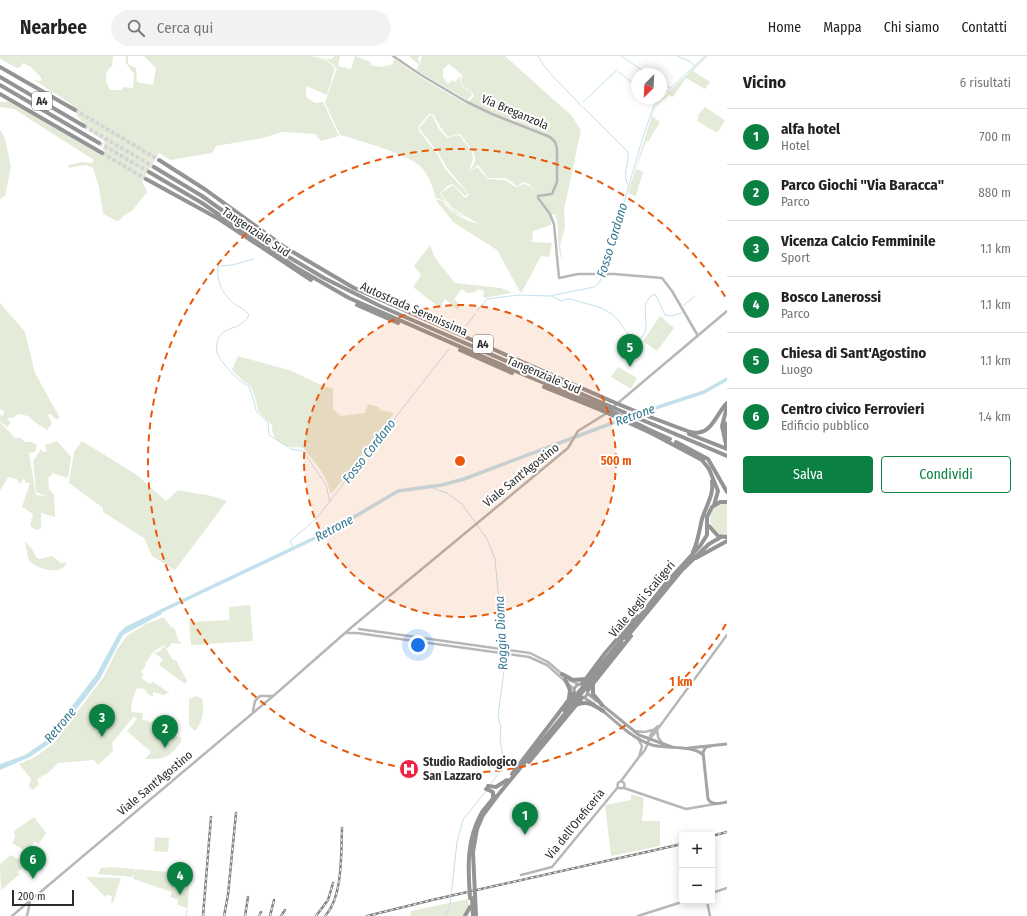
<!DOCTYPE html>
<html lang="it">
<meta charset="utf-8">
<style>
:root{--surface:#fff;--page:#f2f2f2;--text:#222;--muted:#767676;--line:#e0e0e0;--accent:#0b8043}
body{margin:0;font-family:"Fira Sans Condensed",sans-serif;background:var(--page);color:var(--text)}
.controls{position:absolute;right:12px;bottom:12px;display:grid;overflow:hidden;border-radius:4px;box-shadow:0 2px 10px #0003}
.controls button{width:36px;height:36px;display:grid;place-items:center;padding:0;border:0;border-bottom:1px solid var(--line);background:var(--surface);color:var(--text);font:20px sans-serif}
.compass{position:absolute;left:631px;top:12px;width:36px;height:36px;border-radius:50%;background:var(--surface);box-shadow:0 2px 10px #0003;rotate:204deg}
.scale{position:absolute;left:12px;bottom:10px;width:62px;box-sizing:border-box;padding-left:4px;border:2px solid #2d2d2d;border-top:0;font-size:11px;line-height:14px;white-space:nowrap;color:#2d2d2d;-webkit-text-stroke:3px #fff;paint-order:stroke}
.you{position:absolute;left:418px;top:589px;width:14px;height:14px;margin:-10px;border:3px solid #fff;border-radius:50%;background:#1a73e8;box-shadow:0 0 0 6px #1a73e833}
.badge{display:grid;place-items:center;width:26px;height:26px;border-radius:50%;background:var(--accent);color:#fff;font-size:13px;font-weight:700}
.pin{position:absolute;translate:-50% -33px;filter:drop-shadow(0 1px 2px #0008)}
.pin::after{content:'';position:absolute;top:21px;width:14px;height:12px;background:inherit;clip-path:polygon(0 0,100% 0,50% 100%)}
.list{margin:0;padding:0;list-style:none}
h2{display:flex;justify-content:space-between;align-items:center;height:52px;margin:0;padding:0 16px;font-size:17px}
h2 small{font-size:13px;font-weight:400;color:var(--muted)}
.list li{display:grid;grid-template-columns:26px 1fr auto;gap:12px;align-items:center;box-sizing:border-box;height:56px;padding:0 16px;border-top:1px solid var(--line)}
.list b{display:block;font-size:15px;white-space:nowrap}
.list p{margin:0;font-size:13px;white-space:nowrap;color:var(--muted)}
.list em{font-size:13px;font-style:normal;color:var(--muted)}
.actions{display:flex;gap:8px;padding:12px 16px}
.actions a{flex:1;padding:9px 0;border:1px solid var(--accent);border-radius:4px;text-align:center;font-size:14px;color:var(--accent)}
.actions .main{background:var(--accent);color:#fff}
.icon{flex:none;width:22px;height:22px;fill:none;stroke:currentColor;stroke-width:2;stroke-linecap:round;stroke-linejoin:round}
.map{position:relative;flex:none;width:727px;height:860px;overflow:hidden}
header{display:flex;align-items:center;gap:24px;box-sizing:border-box;height:56px;padding:0 20px;background:var(--surface);border-bottom:1px solid var(--line)}
header strong{font-size:19px}
nav{display:flex;gap:22px;margin-inline-start:auto;font-size:14px}
.search{width:280px;height:36px;background:var(--page);display:flex;align-items:center;gap:10px;box-sizing:border-box;padding:0 14px;border-radius:22px;color:var(--muted);font-size:15px}
main{display:flex}
aside{flex:1;background:var(--surface)}
.map>svg:first-child{display:block}
</style>
<header>
<strong>Nearbee</strong>
<div class="search"><svg class="icon" aria-label="search" viewBox="0 0 24 24"><circle cx="10" cy="10" r="6"/><path d="M15 15l6 6"/></svg>Cerca qui</div>
<nav><a>Home</a><a>Mappa</a><a>Chi siamo</a><a>Contatti</a></nav>
</header>
<main>
<div class="map">
<svg width="727" height="860" viewBox="0 0 727 860">
<rect width="100%" height="100%" fill="#fff"/>
<path fill="#e5ebd9" fill-rule="evenodd" d="M0,0H113L112,10C103,17 105,25 110,34H122L123,31L133,32L134,18L126,7V1L124,0H128V8L136,12L137,26L153,29L156,12L144,0H310L326,4L335,12L327,39L306,30V41L315,47L323,46L339,80L321,85L315,78L282,76L263,82L216,90L212,97L170,104L159,97L142,125L147,136L132,155L123,160L120,164L117,165L103,158L99,131L93,112L86,109L68,112L69,109L82,106L92,107L94,104L14,53L0,51V46H9L19,51L101,99L105,86L91,76L78,61L71,48L34,24L40,25L42,23L31,11L23,7L19,12H17L0,3Z
M312,0L331,3L335,0H340L338,10L351,13L355,0L371,6L370,9L382,11L393,8L394,3L420,21L466,48L474,40L472,36L461,29L462,19L449,8L443,13V21L448,28L452,24L455,26L460,20L461,30L471,36L472,39L467,44L416,14L419,9L409,0H420L418,2L420,9L422,0H505L572,60L581,74L564,154L565,171L560,189L562,204C556,191 560,172 555,158L551,159C547,154 539,146 536,140C533,133 533,129 524,126L517,130L506,122H488L478,109L467,118L477,111L488,123L505,124L516,131L524,128C528,129 532,131 534,135C536,138 535,139 536,141C540,151 554,157 551,169L533,175L532,186L552,187L549,201L541,200L522,236H520L497,194L453,166L435,143L443,145C451,158 465,165 480,168L455,157L443,144L436,142C432,131 430,121 422,112C411,99 358,84 340,79L325,47L337,12L326,3ZM429,58H433L441,72L448,81L458,78L461,79C469,92 484,101 468,116C478,96 471,96 460,80L457,79L447,82L439,73L432,59H430L419,72L439,98L447,112L469,138L466,142L464,141L453,129L441,137C448,151 462,158 474,165C460,160 446,150 440,137L449,129L453,128L465,140L468,138L445,113L438,99L419,75L418,71Z
M706,0H708L693,15L710,26L705,33L686,22L673,41L669,39L656,50L652,60L660,66L648,86L646,85L636,113L643,116L636,140L628,137L655,49Z
M705,51L725,64L718,76L714,75L697,65L699,61L697,60Z
M0,74L5,82L11,111L5,140L0,143Z
M430,189L435,202L455,227L501,232L512,237L485,242L483,240L484,235L478,233L475,236L467,237L462,233L454,243L460,249L458,254L445,243L440,252L413,231L421,219L414,210Z
M0,247L25,276L35,317L60,362L56,363L50,358L48,359L52,368L47,374L36,367L28,360L18,358L13,362H7L11,367L7,371L0,365V358L3,360L4,355L0,353Z
M660,260L674,272L657,295L643,285Z
M238,300L292,315L325,331L333,332V353L341,360L365,357L368,348L379,351L380,354L394,357L332,437L330,436C327,420 315,406 304,393C299,390 296,392 291,391C277,387 272,382 272,369L258,355C257,346 254,338 251,330L244,326L232,314Z
M618,311L637,322L631,333L611,321Z
M0,366L15,382H21L25,386H31L37,389L35,396L29,397L36,439L47,440L36,436L33,405L41,393L43,396L47,395L45,389L57,385L71,401L68,422L52,417L51,420L48,421L49,433L54,439L55,461L41,457V472L36,474L30,470L33,458L22,451L30,427H26L24,423L19,428L17,423L8,421L0,435Z
M82,385L137,419L166,445L178,434C195,438 212,438 227,445L175,514L152,500L144,482L103,456V452L69,427L74,396Z
M722,447H727V479C707,478 704,455 722,447Z
M25,485L32,493L36,501L39,503L52,500L61,507L67,506C65,509 64,512 61,513C52,517 34,511 29,504C27,499 26,490 25,485Z
M250,549L253,585L191,589L189,566L229,564L230,580L229,551Z
M164,561L171,571L175,573L178,584L182,588L172,587L167,593L164,589L153,596L145,608L146,609L141,616L144,618L141,622L150,628L152,625L168,636L169,634V636L164,639L153,636V640L149,639L144,633L137,632L132,645L131,656L143,657L142,664L149,665L151,668L152,665L158,666V673L165,675L164,679L181,681V684L182,685C169,701 168,703 145,703L151,696L127,675L137,663L134,660L112,687L113,695L98,709L94,704L58,707L48,717L37,723L39,729L32,734L29,730L31,723L19,708L35,701L53,688L103,622L118,592L127,580L146,568Z
M164,590L173,604H176L187,625L185,628L159,609L163,603L154,597L160,595Z
M197,640L202,643C205,652 202,668 195,675L189,669V643Z
M631,738L644,742L642,765H660V790L611,800L605,749L631,744Z
M34,761L46,777L39,788L34,785L32,790L34,791L27,796L12,787L15,781L14,775Z
M155,781L169,782L168,796L154,795Z
M11,799L27,808L18,816L20,818L1,834L0,808Z
M112,811L135,813V817L132,821L98,818L101,812Z
M136,813L190,818L187,860H185L187,852L177,849L178,844L170,841L172,836L133,823Z
M86,821L121,822L113,847L111,846L112,840L107,839L105,841Z
M468,843L469,851L465,860H410L411,855Z"/>
<path fill="#c3e1ed" d="M160,554L162,558L123,579L100,623L49,688L30,701L0,714V708L25,699L44,686L96,619L119,577L125,571Z"/>
<g fill="none" stroke-linecap="round" stroke-linejoin="round">
<path stroke="#c3e1ed" stroke-width="1" d="M538,0C548,19 567,33 581,50
M621,0L648,18
M677,0L689,5L695,10
M619,16L637,31
M661,27L670,32
M661,41L705,0
M651,42L656,47
M583,46L617,14
M583,51L628,96C630,108 621,117 628,129
M254,203L232,209L218,210C216,226 223,239 236,249C241,252 246,254 249,259C241,278 213,266 217,297C221,306 239,327 249,330C252,339 255,347 256,355L268,366L269,379L291,393L303,395L326,429L330,446
M604,216L642,84L654,49L661,42
M551,240L562,245C569,241 573,244 580,246C592,249 604,251 614,260C624,268 625,283 641,282C654,270 635,247 655,238L656,240L665,259L672,260L681,257
M683,250L695,240
M477,255L487,243L519,239L550,240L594,231L599,227L603,219
M466,270L475,258
M461,276L463,273
M427,430L447,437L461,447L487,483L495,503L505,607L498,660L501,671L500,683L504,710L490,729
M294,493L290,485L315,464L449,293
M446,860L450,849L457,786L463,764L486,735"/>
<path stroke="#c3e1ed" stroke-width="3.5" d="M631,360L704,336L727,323
M157,557L334,473L398,435L442,429L464,423L623,363"/>
<path stroke="#d5d5d5" stroke-width="4" stroke-dasharray="4 2" stroke-linecap="butt" d="M75,54L159,104
M84,70L154,111
M99,87L149,116
M102,97L146,123"/>
<path stroke="#b7b7b7" stroke-width="2.5" d="M393,0L421,19L465,45L492,58L550,81L555,86L557,93V126L552,138L538,140V142L550,158L554,168L559,222L578,218H614L662,222L672,235L698,280
M612,352L727,255
M359,573L530,597L548,606L562,618
M346,577H357L529,601L547,609L574,633
M569,624L578,628
M253,655L255,645L260,640H273
M657,674L658,681L662,687
M634,675L644,676L653,674
M649,683L654,678L727,579
M640,700C652,689 645,680 658,670
M621,725L639,701L642,690L638,683
M617.5 729a3.5 3.5 0 1 1 7 0a3.5 3.5 0 1 1-7 0Z
M624,732L686,753L715,748
M521,819L552,811L618,731
M712,837L727,832
M707,845L710,860
M12,860L279,635L353,570L568,392L578,375L607,357
M27,860L30,846
M638,860L685,845"/>
<path stroke="#a5a5a5" stroke-width="3" d="M574 635a7 7 0 1 1 14 0a7 7 0 1 1-14 0Z
M587,637L597,645
M583,641L594,648
M601,648L639,679L672,691
M602,654C617,667 633,683 652,689C666,693 694,689 703,699
M711,690L706,691L703,696L708,743C712,750 720,747 727,746
M689,692L727,688"/>
<path stroke="#949494" stroke-width="4" d="M0,11L75,54
M0,21L84,70
M0,29L99,87
M0,38L102,97
M159,104L206,134L286,192L354,232L611,345
M154,111L202,140L282,197L324,222L380,250L607,349
M149,116L202,147L295,211L349,242L527,320L605,352
M146,123L219,163L311,224
M357,249L398,267
M460,294L512,317
M544,331L603,355
M727,351L722,370L727,393
M642,358L690,376C712,381 715,359 727,347
M725,367L727,383
M654,369L727,400
M652,375L670,383
M651,377L702,404L709,413L718,435L714,449
M689,378L727,393
M676,386L708,403L727,436
M709,470L718,480L727,481
M693,496C698,486 699,475 702,463C706,450 714,439 712,425
M696,502L727,485
M623,582L666,527L700,490L707,479V461L712,451L720,446H727
M626,582L682,514L709,488L721,481
M562,618L573,624L585,623
M565,623L570,634L569,642
M582,628L606,596L637,560
M593,629V638L602,649
M588,634L631,580
M576,649C587,644 594,649 603,655
M529,706L582,642
M512,718L574,637
M488,730L496,731L507,724
M486,733L493,736V741
M482,756L495,740
M477,773L483,759L498,739L567,655
M472,842L473,860
M465,860L470,851"/>
<g stroke="#828282" stroke-width="2.5">
<path id="rail" d="M712,780L727,776
M203,860L211,761
M224,860L228,839L236,757
M245,860L248,841
M259,860L261,856
M270,860L274,844
M281,860L285,854
M316,860L328,844L333,827
M325,860C343,841 341,798 342,772
M367,860L432,844L682,788"/>
</g>
<use href="#rail" stroke="#fff" stroke-width="1" stroke-dasharray="3" stroke-linecap="butt"/>
<path stroke="#949494" stroke-width="4" d="M611,345L642,358
M607,349L654,369
M605,352L652,375
M603,355L651,377
M564,654L623,582
M567,655L622,587
M470,842C468,812 466,786 481,758
M476,860L473,796L477,773"/>
</g>
<circle cx="460" cy="405" r="156" fill="#e8590c" fill-opacity=".12"/>
<g fill="none" stroke="#e8590c" stroke-width="2" stroke-dasharray="7 5">
<circle cx="460" cy="405" r="156"/>
<path d="M726 568A312 312 0 1 1 726 242"/>
</g>
<defs>
<g id="hospital-disc" transform="scale(1)"><circle r="9.5" fill="#ef2345" stroke="#fff"/><path d="M-5-5h3v3.5h4V-5h3V5h-3V1.5h-4V5h-3Z" fill="#fff"/></g>
</defs>
<g fill-rule="evenodd">
<use href="#hospital-disc" x="409" y="713"/>
</g>
<g text-anchor="middle" dominant-baseline="central" stroke-width="4" stroke-linejoin="round" paint-order="stroke">
<g fill="#fff" stroke="#6c6c6c" stroke-width="1">
<rect x="32" y="36" width="20" height="18" rx="3"/>
<rect x="473" y="279" width="20" height="18" rx="3"/>
</g>
<g font-size="11" font-weight="bold" fill="#2d2d2d">
<text x="42" y="45">A4</text>
<text x="483" y="288">A4</text>
</g>
<g font-size="12" fill="#2d2d2d" stroke="#fff">
<text transform="translate(515 56) rotate(23)">Via Breganzola</text>
<text transform="translate(256 176) rotate(34)">Tangenziale Sud</text>
<text transform="translate(414 253) rotate(24)">Autostrada Serenissima</text>
<text transform="translate(544 319) rotate(23)">Tangenziale Sud</text>
<text transform="translate(521 419) rotate(-39)">Viale Sant'Agostino</text>
<text transform="translate(642 543) rotate(-50)">Viale degli Scaligeri</text>
<text transform="translate(155 727) rotate(-40)">Viale Sant'Agostino</text>
<text transform="translate(575 768) rotate(-51)">Via dell'Oreficeria</text>
</g>
<g font-size="12" font-weight="bold" fill="#2d2d2d" stroke="#fff" text-anchor="start">
<text x="423" y="706">Studio Radiologico<tspan x="423" dy="14">San Lazzaro</tspan></text>
</g>
<g font-size="13" font-style="italic" fill="#367793" stroke="#fff">
<text transform="translate(612 184) rotate(-73)">Fosso Cordano</text>
<text transform="translate(635 359) rotate(-20)">Retrone</text>
<text transform="translate(369 395) rotate(-52)">Fosso Cordano</text>
<text transform="translate(334 472) rotate(-28)">Retrone</text>
<text transform="translate(501 577) rotate(-93)">Roggia Dioma</text>
<text transform="translate(60 669) rotate(-50)">Retrone</text>
</g>
</g>
<circle cx="460" cy="405" r="6" fill="#e8590c" stroke="#fff" stroke-width="2"/>
<g font-size="12" text-anchor="middle" font-weight="bold" fill="#e8590c" stroke="#fff" stroke-width="4" stroke-linejoin="round" paint-order="stroke">
<text x="616" y="409">500 m</text>
<text x="681" y="630">1 km</text>
</g>
</svg>
<div class="controls">
<button>+</button>
<button>−</button>
</div>
<svg class="compass" viewBox="-18 -18 36 36"><path d="M0-13l5 13h-10z" fill="#e53935"/><path d="M0 13l5-13h-10z" fill="#767676"/></svg>
<div class="scale">200 m</div>
<div class="you"></div>
<div class="pin badge" style="left:525px;top:779px">1</div>
<div class="pin badge" style="left:165px;top:692px">2</div>
<div class="pin badge" style="left:102px;top:681px">3</div>
<div class="pin badge" style="left:180px;top:839px">4</div>
<div class="pin badge" style="left:630px;top:311px">5</div>
<div class="pin badge" style="left:33px;top:823px">6</div>
</div>
<aside>
<h2>Vicino<small>6 risultati</small></h2>
<ul class="list">
<li><span class="badge">1</span><div><b>alfa hotel</b><p>Hotel</p></div><em>700 m</em></li>
<li><span class="badge">2</span><div><b>Parco Giochi &quot;Via Baracca&quot;</b><p>Parco</p></div><em>880 m</em></li>
<li><span class="badge">3</span><div><b>Vicenza Calcio Femminile</b><p>Sport</p></div><em>1.1 km</em></li>
<li><span class="badge">4</span><div><b>Bosco Lanerossi</b><p>Parco</p></div><em>1.1 km</em></li>
<li><span class="badge">5</span><div><b>Chiesa di Sant'Agostino</b><p>Luogo</p></div><em>1.1 km</em></li>
<li><span class="badge">6</span><div><b>Centro civico Ferrovieri</b><p>Edificio pubblico</p></div><em>1.4 km</em></li>
</ul>
<div class="actions"><a class="main">Salva</a><a>Condividi</a></div>
</aside>
</main>
